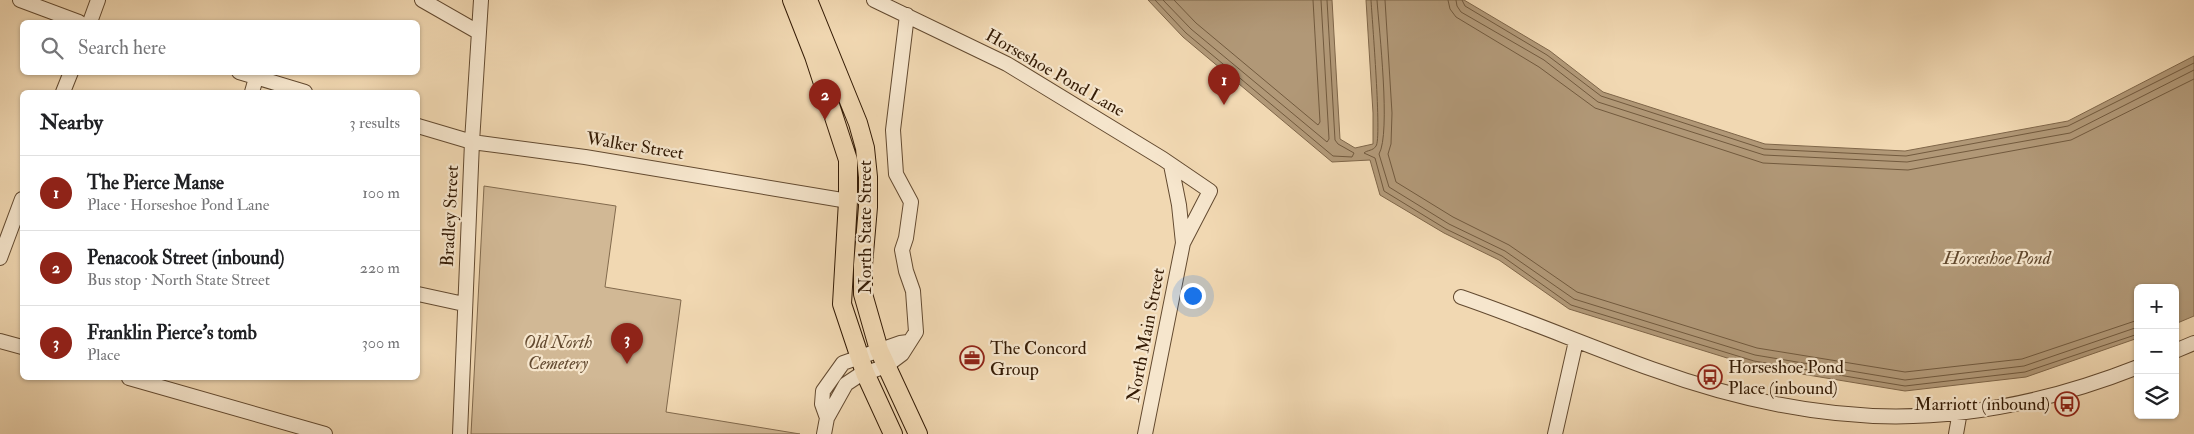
<!DOCTYPE html>
<meta charset="utf-8">
<style>
:root{--surface:#fff;--page:#f2f2f2;--text:#202124;--muted:#757577;--line:#e0e0e0;--accent:#8f2418}
body{margin:0;font-family:"IM FELL Double Pica",serif;background:var(--page);color:var(--text)}
.controls{position:absolute;right:15px;bottom:15px;display:grid;overflow:hidden;border-radius:8px;box-shadow:0 1px 4px #0004}
.controls button{width:45px;height:45px;display:grid;place-items:center;padding:0;border:0;border-bottom:1px solid var(--line);background:var(--surface);color:var(--text);font:25px sans-serif}
.you{position:absolute;left:1192px;top:295px;width:18px;height:18px;margin:-12px;border:4px solid #fff;border-radius:50%;background:#1a73e8;box-shadow:0 0 0 8px #1a73e833}
.badge{display:grid;place-items:center;width:32px;height:32px;border-radius:50%;background:var(--accent);color:#fff;font-size:16px;font-weight:700}
.pin{position:absolute;translate:-50% -41px;filter:drop-shadow(0 1px 2px #0008)}
.pin::after{content:'';position:absolute;top:26px;width:18px;height:15px;background:inherit;clip-path:polygon(0 0,100% 0,50% 100%)}
.list{margin:0;padding:0;list-style:none}
h2{display:flex;justify-content:space-between;align-items:center;height:65px;margin:0;padding:0 20px;font-size:21px}
h2 small{font-size:16px;font-weight:400;color:var(--muted)}
.list li{display:grid;grid-template-columns:32px 1fr auto;gap:15px;align-items:center;box-sizing:border-box;height:75px;padding:0 20px;border-top:1px solid var(--line)}
.list b{display:block;font-size:19px;white-space:nowrap}
.list p{margin:0;font-size:16px;white-space:nowrap;color:var(--muted)}
.list em{font-size:16px;font-style:normal;color:var(--muted)}
.icon{flex:none;width:28px;height:28px;fill:none;stroke:currentColor;stroke-width:2;stroke-linecap:round;stroke-linejoin:round}
.map{position:relative;flex:none;width:2194px;height:434px;overflow:hidden}
.search{position:absolute;background:var(--surface);box-shadow:0 1px 4px #0004;left:20px;top:20px;width:400px;height:55px;display:flex;align-items:center;gap:12px;box-sizing:border-box;padding:0 18px;border-radius:8px;color:var(--muted);font-size:19px}
.panel{position:absolute;background:var(--surface);box-shadow:0 1px 4px #0004;left:20px;top:90px;width:400px;height:290px;border-radius:8px}
.map>svg:first-child{display:block}
</style>
<div class="map">
<svg width="2194" height="434" viewBox="0 0 2194 434">
<rect width="100%" height="100%" fill="#f1d8b2"/>
<filter id="stains"><feTurbulence type="fractalNoise" baseFrequency=".004" numOctaves="4"/><feColorMatrix values="0 0 0 0 .2 0 0 0 0 .09 0 0 0 0 .02 0 0 0 .5 -.17"/></filter>
<radialGradient id="worn" r=".72"><stop offset=".6" stop-color="#630" stop-opacity="0"/><stop offset="1" stop-color="#630" stop-opacity=".3"/></radialGradient>
<path fill="#d1b895" stroke="#826a4d" d="M484,186L616,206L605,287L681,300L666,412L800,434H471Z"/>
<path fill="#b19877" stroke="#7f6649" d="M1148,0H1332L1340,139L1355,148L1373,144V113L1366,0H1464L1550,51L1603,92L1765,144L1905,151L2068,121L2194,56V316L2175,324V288H2138V338L2026,377L1905,391L1753,366L1569,309L1499,260L1444,233L1380,195L1370,160L1332,162L1183,37Z"/>
<g fill="none" stroke-linecap="round" stroke-linejoin="round">
<path stroke="#725a3e" stroke-width="1" d="M1155,0L1186,33L1333,156L1352,157L1354,153L1338,144L1335,140L1327,0
M1163,0L1191,29L1327,142L1329,139L1321,0
M1174,0L1196,23L1318,125L1320,122L1313,0
M1371,0C1372,18 1382,139 1376,146C1373,151 1367,150 1364,153L1375,158L1384,191L1446,229L1502,256L1571,305L1754,361L1905,386L2025,372L2138,334
M1377,0C1379,29 1391,133 1379,154L1389,187L1449,224L1505,251L1574,299L1755,355L1905,380L2024,366L2138,327
M1385,0L1392,113L1391,144L1388,154L1396,182L1453,217L1509,245L1577,292L1757,348L1905,372L2022,359L2138,320
M1448,0L1450,9L1456,17L1539,67L1595,108L1763,163L1908,170L2071,140L2194,79
M1456,0L1457,6L1461,12L1544,60L1598,102L1764,155L1907,162L2070,133L2194,70
M1462,0L1465,6L1547,55L1601,96L1764,149L1906,156L2068,126L2194,63"/>
<g stroke="#634a30" stroke-width="16">
<path id="minor" d="M20,0L79,22
M422,0L478,32
M874,0L1007,64L1163,159L1210,191L1183,243
M90,22L98,0
M239,72L305,92
M63,92L71,72
M252,92L256,78
M418,126L472,142L585,157L848,201
M0,258L22,199
M418,294L464,304
M1461,297C1525,319 1588,346 1652,369C1823,431 1968,434 2138,367
M0,341L22,347
M2175,351L2194,343
M129,378L325,434
M827,418L822,404L823,391L843,363L900,343L908,342
M460,434L472,142L481,0
M824,434L827,418L846,384L858,376L886,366L902,354L916,332L913,291L906,271L902,250L906,238L911,202L896,174L893,130L907,15
M1145,434L1183,243L1179,205L1171,165
M1555,434L1576,341
M1956,434L1959,417"/>
</g>
<g stroke="#341b05" stroke-width="20">
<path id="major" d="M792,0L814,56L848,160V201L842,304L865,373L893,434
M808,0L858,123L865,148L868,177V207L863,265V294L879,350L918,434"/>
</g>
<use href="#minor" stroke="#f6e6cd" stroke-width="14"/>
<use href="#major" stroke="#f1d8b2" stroke-width="18"/>
</g>
<defs>
<g id="office-ring" transform="scale(1.25)"><circle r="9.5" fill="#f6e6cd" stroke="#8f2418" stroke-width="1.5"/><path d="M-6-3h4V-5.5h4V-3h4V5H-6ZM-1-4.5V-3h2v-1.5ZM-6 0V1H6V0Z" fill="#8f2418"/></g>
<g id="bus-ring" transform="scale(1.25)"><circle r="9.5" fill="#f6e6cd" stroke="#8f2418" stroke-width="1.5"/><path d="M-5-6H5V4H4V6H2V4H-2V6H-4V4H-5ZM-3.5-4V0h7V-4ZM-3.5 1.2v1.5H-2V1.2ZM2 1.2v1.5H3.5V1.2Z" fill="#8f2418"/></g>
</defs>
<g fill-rule="evenodd">
<use href="#office-ring" x="972" y="358"/>
<use href="#bus-ring" x="1710" y="377"/>
<use href="#bus-ring" x="2067" y="404"/>
</g>
<g text-anchor="middle" dominant-baseline="central" stroke-width="4.5" stroke-linejoin="round" paint-order="stroke">
<g font-size="18" fill="#341b05" stroke="#f6e6cd">
<text transform="translate(1055 73) rotate(30)">Horseshoe Pond Lane</text>
<text transform="translate(635 146) rotate(9)">Walker Street</text>
<text transform="translate(450 216) rotate(-87)">Bradley Street</text>
<text transform="translate(865 227) rotate(-90)">North State Street</text>
<text transform="translate(1146 335) rotate(-79)">North Main Street</text>
</g>
<g font-size="18" font-style="italic" fill="#634a30" stroke="#f6e6cd">
<text x="558" y="342">Old North<tspan x="558" dy="21">Cemetery</tspan></text>
</g>
<g font-size="18" fill="#341b05" stroke="#f6e6cd" text-anchor="start">
<text x="990" y="348">The Concord<tspan x="990" dy="21">Group</tspan></text>
<text x="1728" y="367">Horseshoe Pond<tspan x="1728" dy="21">Place (inbound)</tspan></text>
<text x="2050" y="404" text-anchor="end">Marriott (inbound)</text>
</g>
<g font-size="19" font-style="italic" fill="#60472d" stroke="#f6e6cd">
<text x="1997" y="258">Horseshoe Pond</text>
</g>
</g>
<rect width="100%" height="100%" filter="url(#stains)"/>
<rect width="100%" height="100%" fill="url(#worn)"/>
</svg>
<div class="controls">
<button>+</button>
<button>−</button>
<button><svg class="icon" aria-label="layers" viewBox="0 0 24 24"><path d="M12 4l9 5-9 5-9-5zM3 14l9 5 9-5"/></svg></button>
</div>
<div class="you"></div>
<div class="pin badge" style="left:1224px;top:105px">1</div>
<div class="pin badge" style="left:825px;top:120px">2</div>
<div class="pin badge" style="left:627px;top:364px">3</div>
<div class="search"><svg class="icon" aria-label="search" viewBox="0 0 24 24"><circle cx="10" cy="10" r="6"/><path d="M15 15l6 6"/></svg>Search here</div>
<section class="panel">
<h2>Nearby<small>3 results</small></h2>
<ul class="list">
<li><span class="badge">1</span><div><b>The Pierce Manse</b><p>Place · Horseshoe Pond Lane</p></div><em>100 m</em></li>
<li><span class="badge">2</span><div><b>Penacook Street (inbound)</b><p>Bus stop · North State Street</p></div><em>220 m</em></li>
<li><span class="badge">3</span><div><b>Franklin Pierce's tomb</b><p>Place</p></div><em>300 m</em></li>
</ul>
</section>
</div>
